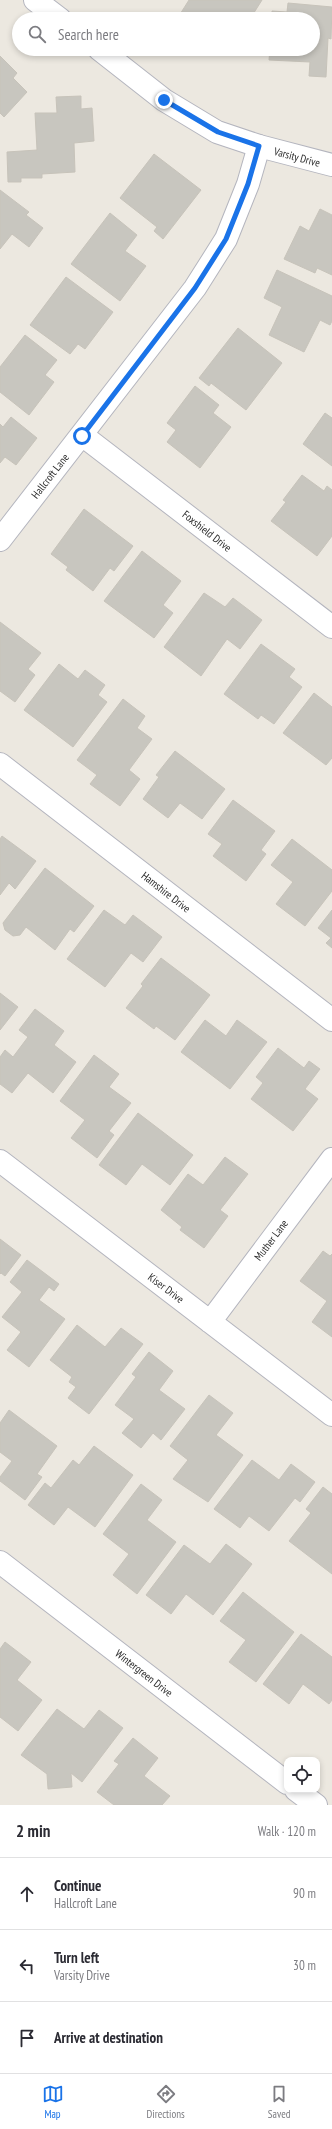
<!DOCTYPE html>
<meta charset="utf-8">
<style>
:root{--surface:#fff;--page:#f2f2f3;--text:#2b2b33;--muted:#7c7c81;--line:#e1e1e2;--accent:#1a73e8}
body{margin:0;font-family:"PT Sans Narrow",sans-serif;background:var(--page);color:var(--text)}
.controls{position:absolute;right:12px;bottom:12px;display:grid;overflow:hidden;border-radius:8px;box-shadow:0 2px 6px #0003}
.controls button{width:36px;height:36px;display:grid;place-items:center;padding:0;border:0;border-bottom:1px solid var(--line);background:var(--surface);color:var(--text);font:20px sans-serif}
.stop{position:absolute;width:12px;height:12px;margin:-9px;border:3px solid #1a73e8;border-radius:50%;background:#fff}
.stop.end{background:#1a73e8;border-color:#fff;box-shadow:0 1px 4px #0008}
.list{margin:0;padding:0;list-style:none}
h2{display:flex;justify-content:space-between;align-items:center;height:52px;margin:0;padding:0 16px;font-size:17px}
h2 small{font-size:13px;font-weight:400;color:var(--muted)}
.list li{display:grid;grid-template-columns:26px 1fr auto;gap:12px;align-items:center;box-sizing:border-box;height:72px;padding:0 16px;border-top:1px solid var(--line)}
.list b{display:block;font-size:15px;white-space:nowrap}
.list p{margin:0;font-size:13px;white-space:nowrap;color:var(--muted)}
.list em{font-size:13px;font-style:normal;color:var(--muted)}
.icon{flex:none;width:22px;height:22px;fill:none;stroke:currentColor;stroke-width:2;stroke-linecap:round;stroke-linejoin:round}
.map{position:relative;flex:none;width:332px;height:1805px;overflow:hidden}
.search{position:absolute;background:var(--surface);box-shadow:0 2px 6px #0003;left:12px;right:12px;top:12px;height:44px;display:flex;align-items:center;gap:10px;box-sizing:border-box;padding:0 14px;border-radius:22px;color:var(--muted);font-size:15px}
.sheet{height:268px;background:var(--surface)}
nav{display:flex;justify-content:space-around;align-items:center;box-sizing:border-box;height:56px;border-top:1px solid var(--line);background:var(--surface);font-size:11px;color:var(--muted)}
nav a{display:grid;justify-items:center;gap:2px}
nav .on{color:var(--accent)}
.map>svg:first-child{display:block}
</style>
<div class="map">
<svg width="332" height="1805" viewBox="0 0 332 1805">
<rect width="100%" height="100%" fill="#ece8e0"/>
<path fill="#c8c6bf" stroke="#c7c3ba" d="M189,0H262L250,19H239L234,15L232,19H177Z
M288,3L332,7L331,39L328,38L326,77L309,76L310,62L269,60L270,49H313V19H272V11L287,12Z
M0,56L17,73L13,78L27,92L4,117L0,113Z
M81,96V109L92,108L94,141L74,143L75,172L42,174V178H21V182H8L7,152L37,150L35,113H57L56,97Z
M154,154L201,190L163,239L154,231L157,227L120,198Z
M0,190L29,212L26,215L43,228L29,247L12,234L0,249Z
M320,209L332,215V275L317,268L315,273L284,259L300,226L309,231Z
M110,213L137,235L125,251L146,266L120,301L71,264Z
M277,270L332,296V321L330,325L320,320L304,352L269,335L282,307L264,298Z
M66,277L113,312L85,349L78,344L70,354L30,325Z
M238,328L282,363L246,410L211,383L209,386L199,378Z
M25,335L57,360L45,375L54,382L29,415L0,392V367Z
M195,386L219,405L213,413L231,427L200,468L167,442L176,430L167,423Z
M325,413L332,418V466L303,444Z
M11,417L37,438L16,465L5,457L0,463V424L3,427Z
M302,475L324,491L327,486L332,490V536L317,556L271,521L286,502L283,500Z
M84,509L133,546L114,571L110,568L93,591L66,570L68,567L51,554Z
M142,551L181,581L163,605L173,613L154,638L104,601Z
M204,593L225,607L233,598L262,620L240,649L227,639L201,676L164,647Z
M0,622L41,653L28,669L35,675L15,702L0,691Z
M261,644L295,669L289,677L302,687L274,724L261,715L258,719L224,694Z
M59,664L78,679L85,670L105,685L98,695L107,702L73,747L24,710Z
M314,693L332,707V758L326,765L283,733Z
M123,699L145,716L137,728L152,739L129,770L140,779L120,806L90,784L97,775L77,760Z
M175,751L225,789L202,819L180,803L168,818L143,799L159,777L156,775Z
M233,800L275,831L261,850L266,854L246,881L213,856L222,844L208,834Z
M2,836L36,861L15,889L9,883L0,895V839Z
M292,839L332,870V891L305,926L276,904L293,882L271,865Z
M45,868L94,906L74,932L70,929L55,950L26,927L20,935L13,936L5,930L3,923Z
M104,910L125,925L133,915L162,937L143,962L131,953L105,987L67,959Z
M332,910V948L326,943L331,938L318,928Z
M161,958L210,995L175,1040L156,1026L154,1029L126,1008L143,986L141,984Z
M0,993L18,1007L0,1030Z
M35,1009L64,1031L54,1045L76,1062L53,1093L28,1073L12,1093L0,1084V1057L5,1050L13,1057L28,1037L19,1030Z
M205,1020L226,1036L237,1020L267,1042L230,1089L181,1052Z
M278,1048L304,1068L309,1061L320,1069L305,1089L318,1099L293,1131L251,1099L263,1083L256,1077Z
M94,1055L119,1074L109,1087L131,1103L109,1131L114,1135L97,1158L71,1138L85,1120L60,1101Z
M138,1113L193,1155L170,1185L142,1164L126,1185L99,1165Z
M225,1157L248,1174L220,1210L228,1216L204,1248L180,1230L182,1227L161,1210L188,1174L203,1185Z
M0,1239L21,1255L5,1276L1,1273L0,1274Z
M323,1251L330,1256L332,1254V1337L312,1322L327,1301L300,1281Z
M27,1260L59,1284L54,1291L49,1287L39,1300L65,1319L29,1367L7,1350L21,1332L2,1317L22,1292L10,1282Z
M77,1325L105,1347L121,1328L143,1344L89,1414L68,1398L76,1387L69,1382L72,1377L50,1360Z
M149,1352L173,1371L159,1390L185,1409L161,1440L153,1433L141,1448L122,1433L134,1419L115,1405L136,1377L132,1374Z
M209,1395L233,1413L216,1435L243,1455L208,1502L173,1479L188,1460L170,1446Z
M9,1410L57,1446L37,1474L42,1477L25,1500L0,1481V1477L12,1461L0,1452V1423Z
M94,1446L133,1475L95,1527L68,1507L54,1525L28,1505L45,1483L51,1488L73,1460L79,1465Z
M252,1460L279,1480L291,1464L315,1482L300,1502L295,1498L269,1531L249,1516L240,1528L214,1509Z
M141,1484L162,1500L147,1520L176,1542L137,1594L113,1575L129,1554L103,1534Z
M323,1487L332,1494V1574L289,1541L311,1513L306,1509Z
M226,1544L252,1564L213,1615L186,1594L171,1614L146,1595L184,1545L210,1564Z
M243,1592L294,1632L256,1682L229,1662L246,1640L220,1621Z
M301,1634L332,1657V1700L329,1704L303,1684L289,1704L263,1684Z
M5,1642L31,1662L17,1680L42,1700L18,1731L0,1717V1649Z
M57,1709L84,1729L99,1710L123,1728L82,1782L71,1773L72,1787L48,1789L47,1774L21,1755Z
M133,1738L158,1758L144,1776L170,1796L162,1805H114L97,1792L119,1764L114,1761Z"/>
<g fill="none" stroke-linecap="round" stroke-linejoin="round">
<g stroke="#b4b5be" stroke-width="24">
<path id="street" d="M82,435L332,627
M0,540L195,288L226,239L248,184L259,146
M0,764L332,1020
M0,1161L332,1415
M210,1322L332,1159
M0,1562L287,1783
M296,1790L316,1805"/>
</g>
<g stroke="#b4b5be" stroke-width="24">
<path id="secondary" d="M35,0L60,19
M99,49L164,100L217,132L259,146L332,165"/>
</g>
<use href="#street" stroke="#fff" stroke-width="22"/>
<use href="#secondary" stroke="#fff" stroke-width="22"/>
</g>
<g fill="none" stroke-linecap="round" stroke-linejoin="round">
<path stroke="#1a73e8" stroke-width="5" d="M82,436L195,288L226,239L248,184L259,146L218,132L164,100"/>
</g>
<g text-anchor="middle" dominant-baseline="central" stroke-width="3" stroke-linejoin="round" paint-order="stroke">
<g font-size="11" fill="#2c2c2c" stroke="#fff">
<text transform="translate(297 157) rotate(15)">Varsity Drive</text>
<text transform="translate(50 476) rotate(-52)">Hallcroft Lane</text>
<text transform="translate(207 531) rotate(38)">Foxshield Drive</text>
<text transform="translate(166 892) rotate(38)">Hamshire Drive</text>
<text transform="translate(271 1240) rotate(-53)">Muther Lane</text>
<text transform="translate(166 1288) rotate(37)">Kiser Drive</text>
<text transform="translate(144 1673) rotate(38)">Wintergreen Drive</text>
</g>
</g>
</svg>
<div class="controls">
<button><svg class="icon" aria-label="locate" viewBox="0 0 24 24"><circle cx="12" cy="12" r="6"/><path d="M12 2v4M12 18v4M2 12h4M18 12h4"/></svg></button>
</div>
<div class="stop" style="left:82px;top:436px"></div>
<div class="stop end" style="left:164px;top:100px"></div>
<div class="search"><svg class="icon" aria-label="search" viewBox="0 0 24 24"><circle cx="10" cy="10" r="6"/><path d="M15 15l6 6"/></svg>Search here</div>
</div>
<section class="sheet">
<h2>2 min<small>Walk · 120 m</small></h2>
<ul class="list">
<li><svg class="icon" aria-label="ahead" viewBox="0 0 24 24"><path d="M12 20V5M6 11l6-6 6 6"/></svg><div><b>Continue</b><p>Hallcroft Lane</p></div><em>90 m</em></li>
<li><svg class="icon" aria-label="left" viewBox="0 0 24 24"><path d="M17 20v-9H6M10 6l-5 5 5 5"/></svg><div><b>Turn left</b><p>Varsity Drive</p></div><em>30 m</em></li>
<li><svg class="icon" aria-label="arrive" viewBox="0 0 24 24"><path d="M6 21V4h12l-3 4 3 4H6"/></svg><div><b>Arrive at destination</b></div></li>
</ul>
</section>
<nav>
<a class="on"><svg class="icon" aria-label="map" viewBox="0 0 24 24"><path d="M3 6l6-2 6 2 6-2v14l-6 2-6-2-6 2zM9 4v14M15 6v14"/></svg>Map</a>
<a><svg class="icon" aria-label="directions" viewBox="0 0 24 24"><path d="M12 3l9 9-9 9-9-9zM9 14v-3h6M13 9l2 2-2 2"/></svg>Directions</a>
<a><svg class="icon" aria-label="saved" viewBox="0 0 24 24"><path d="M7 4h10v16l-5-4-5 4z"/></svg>Saved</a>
</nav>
